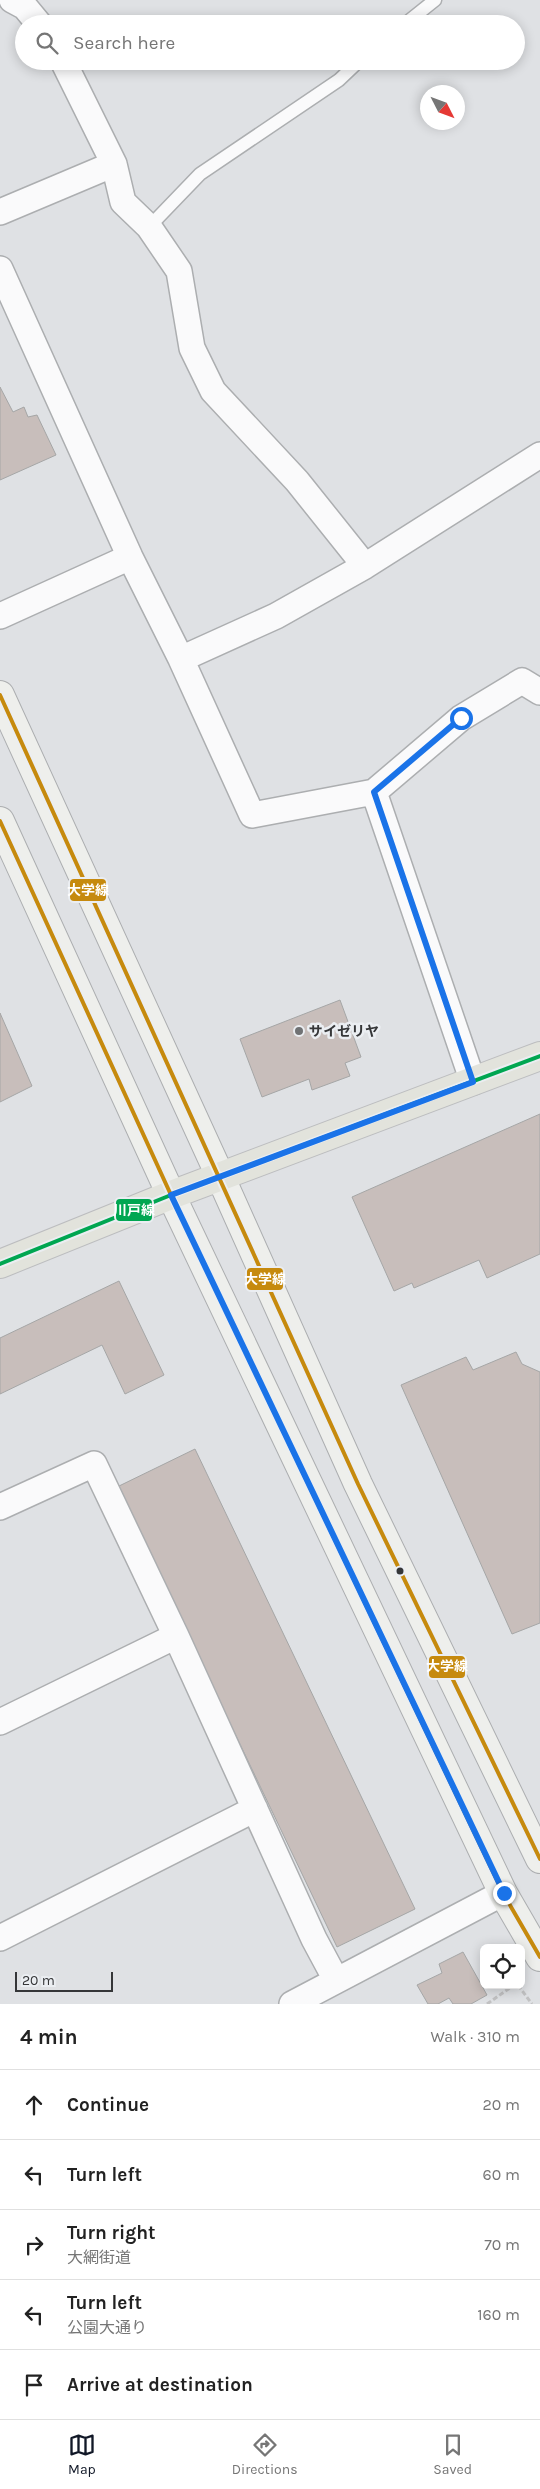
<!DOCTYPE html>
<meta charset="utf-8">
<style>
:root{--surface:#fff;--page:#f6f6f6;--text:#222;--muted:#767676;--line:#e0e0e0;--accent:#111827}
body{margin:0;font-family:Karla,"Noto Sans JP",sans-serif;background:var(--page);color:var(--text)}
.controls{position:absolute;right:15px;bottom:15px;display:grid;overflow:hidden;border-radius:8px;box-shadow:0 2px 12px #0003}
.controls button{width:45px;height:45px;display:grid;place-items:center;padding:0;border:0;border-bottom:1px solid var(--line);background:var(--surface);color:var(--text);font:25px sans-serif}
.compass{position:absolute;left:420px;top:85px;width:45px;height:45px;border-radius:50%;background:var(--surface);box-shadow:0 2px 12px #0003;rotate:132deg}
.scale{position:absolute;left:15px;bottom:12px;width:98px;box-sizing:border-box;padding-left:5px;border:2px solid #353638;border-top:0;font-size:14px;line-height:18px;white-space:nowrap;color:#353638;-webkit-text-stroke:4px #ebeef2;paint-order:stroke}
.stop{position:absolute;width:15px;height:15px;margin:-11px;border:4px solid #1a73e8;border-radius:50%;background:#fff}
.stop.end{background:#1a73e8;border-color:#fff;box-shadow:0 1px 5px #0008}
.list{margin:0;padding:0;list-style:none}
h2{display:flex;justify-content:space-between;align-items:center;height:65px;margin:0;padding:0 20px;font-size:21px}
h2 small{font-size:16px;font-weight:400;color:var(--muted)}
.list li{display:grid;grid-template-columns:32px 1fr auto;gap:15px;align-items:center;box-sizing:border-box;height:70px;padding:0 20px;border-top:1px solid var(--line)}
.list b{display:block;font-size:19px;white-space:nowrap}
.list p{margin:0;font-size:16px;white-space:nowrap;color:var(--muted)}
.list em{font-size:16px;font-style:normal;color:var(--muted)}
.icon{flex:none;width:28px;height:28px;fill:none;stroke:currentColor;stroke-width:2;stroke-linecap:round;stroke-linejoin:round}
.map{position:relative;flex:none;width:540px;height:2004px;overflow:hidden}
.search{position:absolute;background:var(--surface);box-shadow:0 2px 12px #0003;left:15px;right:15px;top:15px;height:55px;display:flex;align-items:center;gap:12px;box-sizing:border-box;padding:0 18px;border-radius:28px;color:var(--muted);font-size:19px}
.sheet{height:415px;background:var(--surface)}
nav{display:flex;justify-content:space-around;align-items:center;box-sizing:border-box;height:70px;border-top:1px solid var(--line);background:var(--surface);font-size:14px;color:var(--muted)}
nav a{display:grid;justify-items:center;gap:2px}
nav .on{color:var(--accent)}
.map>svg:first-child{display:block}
</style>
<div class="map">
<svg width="540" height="2004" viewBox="0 0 540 2004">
<rect width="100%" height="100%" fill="#dfe1e4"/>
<path fill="#c8bebb" stroke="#a5a6a6" d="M0,387L13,412L24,407L28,417L37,415L56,455L0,480Z
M340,1000L361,1057L345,1063L350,1076L312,1090L309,1079L262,1097L240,1039Z
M0,1013L32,1086L0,1102Z
M540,1114V1254L487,1278L479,1260L414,1288L412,1283L394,1291L352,1197Z
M119,1281L164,1375L125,1394L102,1345L0,1394V1338Z
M516,1352L522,1364L540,1372V1623L512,1634L401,1385L466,1357L473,1370Z
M195,1449L415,1909L337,1947L117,1487Z
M463,1952L487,1995L471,2004H453L449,1998L438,2004H428L417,1985L442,1973L439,1964Z"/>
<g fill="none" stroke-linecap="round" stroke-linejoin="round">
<g stroke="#acaeb0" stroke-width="15">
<path id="lane" d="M405,24L435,0
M149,227L200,174L339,80L359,61"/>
</g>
<g stroke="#acaeb0" stroke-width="28">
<path id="street" d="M12,0L25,7L39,24
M63,61L114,164L123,202L149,227L179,271L192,348L213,391L297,481L365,566
M0,212L114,164
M0,269L130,557L181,659L252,815L374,792L461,718L522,681L540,692
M0,616L130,557
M181,659L276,616L365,566L540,455
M374,792L473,1082
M0,1507L94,1464L176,1636L314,1939L336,1980
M0,1722L176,1636
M0,1938L255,1809
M292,2004L503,1893"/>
</g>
<g stroke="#acaeb0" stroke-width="30">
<path id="secondary" d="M0,695L221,1178L358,1484L540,1859
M0,821L171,1195L503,1893L540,1957"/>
</g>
<g stroke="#bcbdbf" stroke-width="30">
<path id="primary" d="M0,1264L171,1195L540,1056"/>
</g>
<path stroke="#c1c1c2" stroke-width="3" stroke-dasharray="5 2.5" stroke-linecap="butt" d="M518,1985L532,2004
M487,2004L514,1985"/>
<use href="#lane" stroke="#fafafb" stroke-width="12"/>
<use href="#street" stroke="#fafafb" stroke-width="25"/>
<use href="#secondary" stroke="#eeefec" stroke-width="28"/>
<use href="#primary" stroke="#e2e3dc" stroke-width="28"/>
<g stroke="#ebeef2" stroke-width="8">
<path id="bus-1" d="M0,695L358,1484L540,1859
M0,821L171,1195L503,1893L540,1957"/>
</g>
<g stroke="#ebeef2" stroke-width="8">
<path id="bus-2" d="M0,1264L171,1195L540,1056"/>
</g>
<use href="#bus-1" stroke="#c68a0e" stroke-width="4"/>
<use href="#bus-2" stroke="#00a651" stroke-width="4"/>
</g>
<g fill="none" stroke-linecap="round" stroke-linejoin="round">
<path stroke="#1a73e8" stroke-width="6" d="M461,718L374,792L473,1082L171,1195L504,1893"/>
</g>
<circle fill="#707274" stroke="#ebeef2" stroke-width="2" cx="299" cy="1031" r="5"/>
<circle fill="#353638" stroke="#ebeef2" stroke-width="2" cx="400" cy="1571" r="4.5"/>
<g text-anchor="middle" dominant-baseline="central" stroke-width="5" stroke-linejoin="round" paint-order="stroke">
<g font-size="14" font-weight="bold" fill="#353638" stroke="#ebeef2" text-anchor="start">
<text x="309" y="1031">サイゼリヤ</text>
</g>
</g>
<g stroke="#ebeef2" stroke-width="2">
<rect x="69" y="878" width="38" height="24" rx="5" fill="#c68a0e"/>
<rect x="115" y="1198" width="38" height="24" rx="5" fill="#00a651"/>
<rect x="246" y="1267" width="38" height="24" rx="5" fill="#c68a0e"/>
<rect x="428" y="1655" width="38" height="24" rx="5" fill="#c68a0e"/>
</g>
<g font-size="14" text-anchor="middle" font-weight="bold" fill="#fff">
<text x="88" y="895">大学線</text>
<text x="134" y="1215">川戸線</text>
<text x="265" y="1284">大学線</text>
<text x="447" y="1671">大学線</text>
</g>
</svg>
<div class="controls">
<button><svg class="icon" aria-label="locate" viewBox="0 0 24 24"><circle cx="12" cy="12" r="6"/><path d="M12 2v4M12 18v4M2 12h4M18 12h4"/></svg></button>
</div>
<svg class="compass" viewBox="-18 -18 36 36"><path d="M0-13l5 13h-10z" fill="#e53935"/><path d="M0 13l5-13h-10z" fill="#767676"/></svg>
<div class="scale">20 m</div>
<div class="stop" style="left:461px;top:718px"></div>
<div class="stop end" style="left:504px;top:1893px"></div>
<div class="search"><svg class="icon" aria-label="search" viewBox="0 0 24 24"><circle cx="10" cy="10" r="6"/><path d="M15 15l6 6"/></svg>Search here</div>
</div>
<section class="sheet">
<h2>4 min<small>Walk · 310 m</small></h2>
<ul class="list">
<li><svg class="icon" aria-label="ahead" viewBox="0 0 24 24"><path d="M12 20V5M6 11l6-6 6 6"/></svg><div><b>Continue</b></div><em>20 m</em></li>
<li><svg class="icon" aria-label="left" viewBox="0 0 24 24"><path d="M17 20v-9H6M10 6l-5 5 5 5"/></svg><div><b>Turn left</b></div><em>60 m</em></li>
<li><svg class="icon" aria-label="right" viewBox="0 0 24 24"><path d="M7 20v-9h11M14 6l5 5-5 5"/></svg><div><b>Turn right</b><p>大網街道</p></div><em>70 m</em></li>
<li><svg class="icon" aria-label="left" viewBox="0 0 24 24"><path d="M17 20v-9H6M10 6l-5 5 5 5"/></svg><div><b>Turn left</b><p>公園大通り</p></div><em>160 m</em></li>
<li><svg class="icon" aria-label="arrive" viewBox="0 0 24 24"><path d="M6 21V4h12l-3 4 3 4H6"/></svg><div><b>Arrive at destination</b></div></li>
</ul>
</section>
<nav>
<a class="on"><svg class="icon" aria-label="map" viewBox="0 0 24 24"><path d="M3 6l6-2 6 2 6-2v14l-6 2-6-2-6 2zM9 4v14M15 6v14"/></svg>Map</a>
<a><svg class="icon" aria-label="directions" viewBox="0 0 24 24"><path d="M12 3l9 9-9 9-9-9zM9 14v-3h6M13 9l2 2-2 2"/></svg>Directions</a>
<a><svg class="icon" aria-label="saved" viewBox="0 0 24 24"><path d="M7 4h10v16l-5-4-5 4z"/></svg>Saved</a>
</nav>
